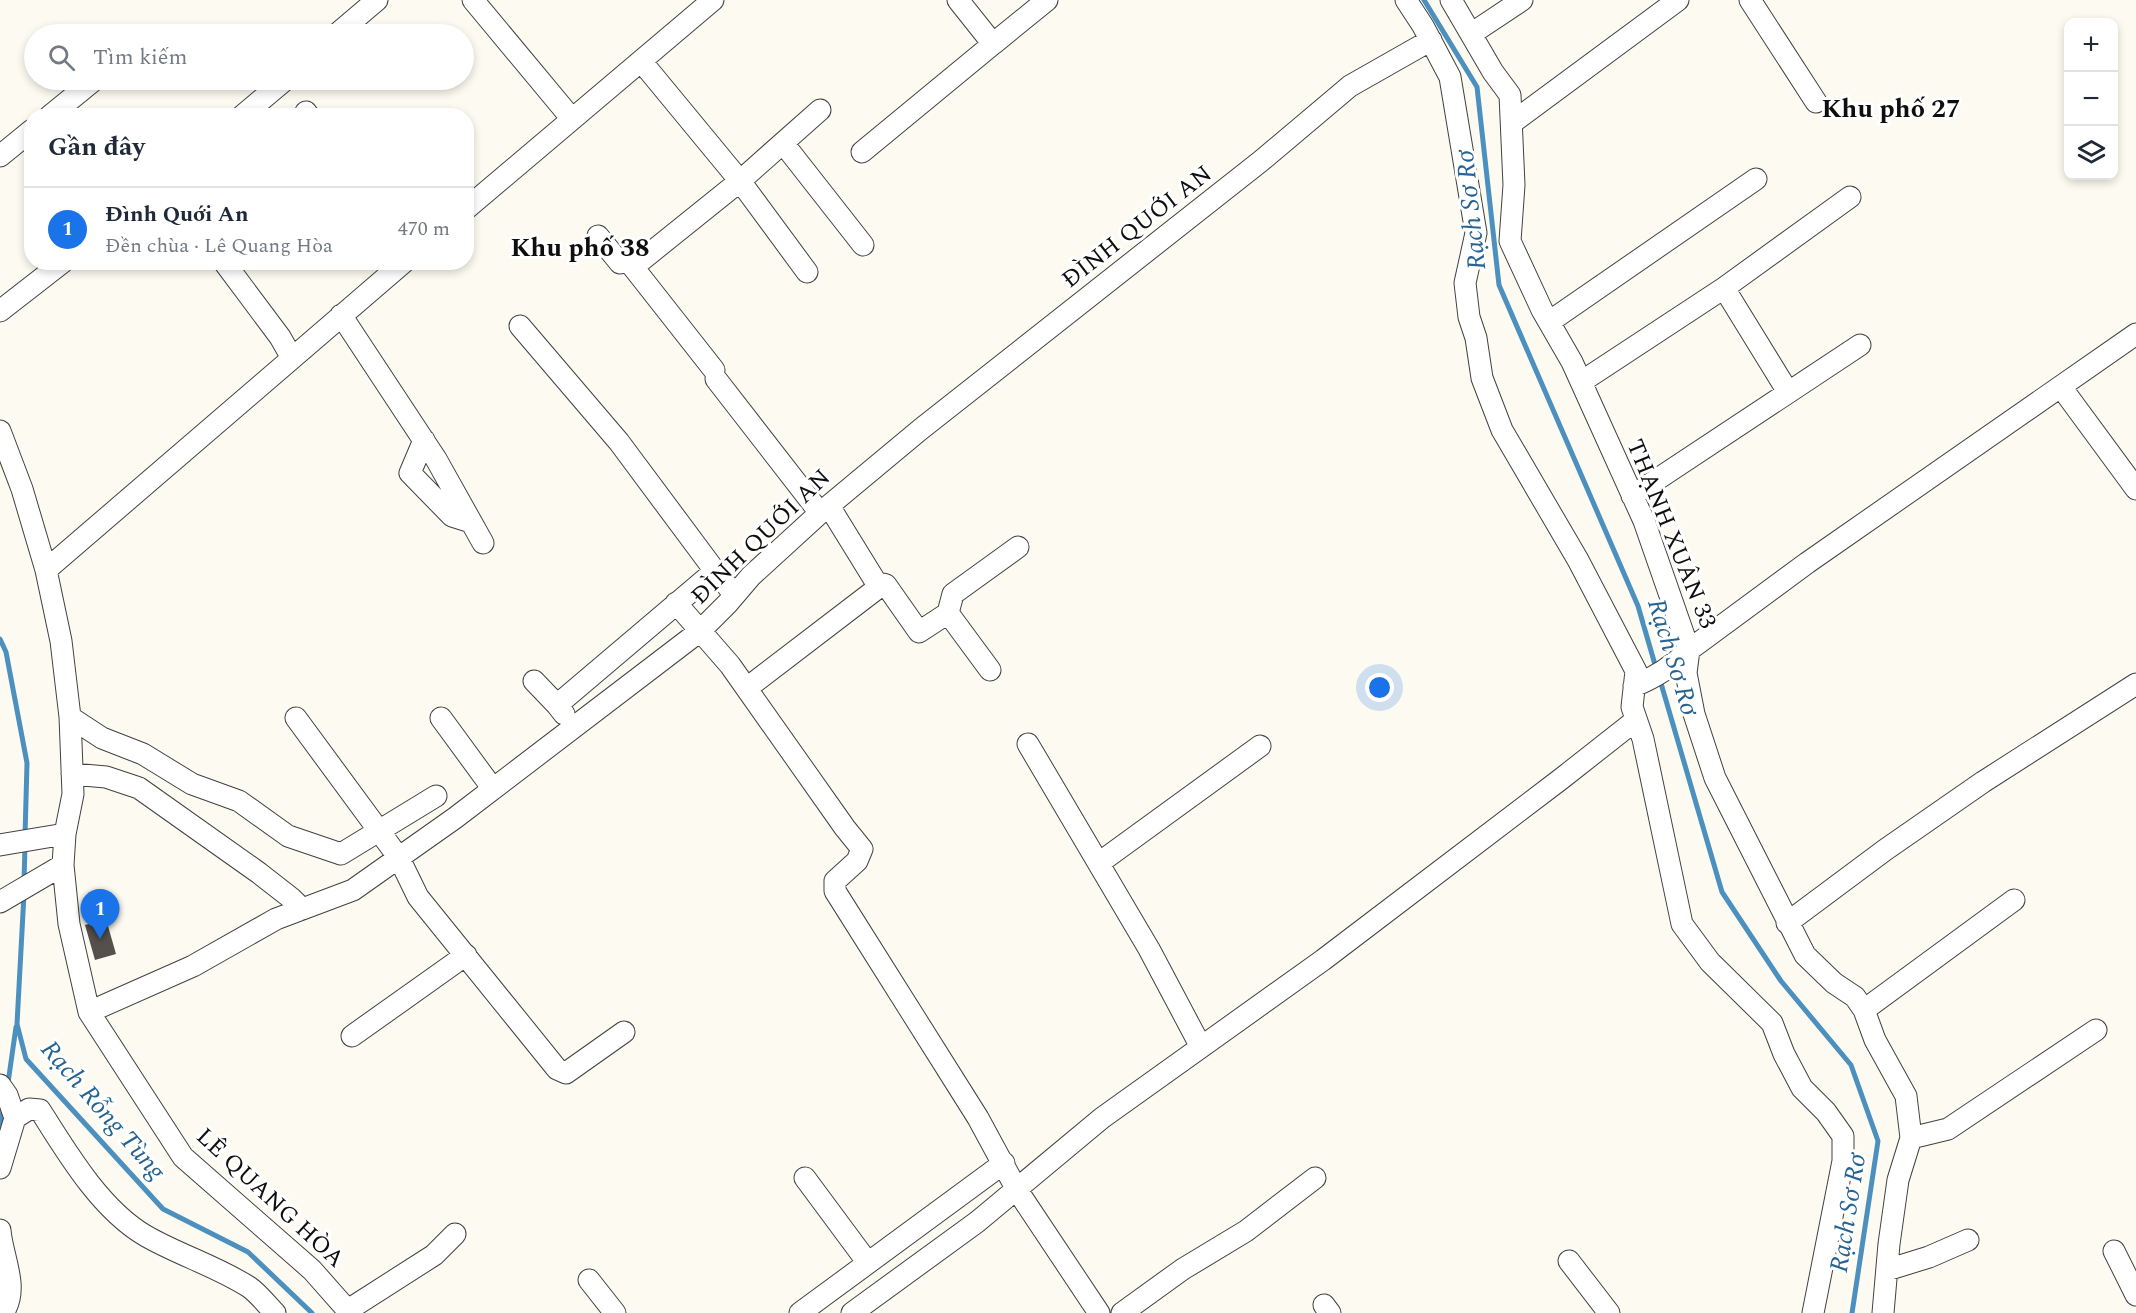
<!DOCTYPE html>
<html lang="vi">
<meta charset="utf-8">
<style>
:root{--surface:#fff;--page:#f6f6f7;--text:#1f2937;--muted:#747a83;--line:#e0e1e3;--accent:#1a73e8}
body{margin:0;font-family:Spectral,serif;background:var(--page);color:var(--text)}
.controls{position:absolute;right:18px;top:18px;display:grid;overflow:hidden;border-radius:12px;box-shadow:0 3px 9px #0003}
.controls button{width:54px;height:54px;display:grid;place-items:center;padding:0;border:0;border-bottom:2px solid var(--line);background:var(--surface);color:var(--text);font:30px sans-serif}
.you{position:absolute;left:1380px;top:688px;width:21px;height:21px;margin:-15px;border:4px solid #fff;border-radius:50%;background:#1a73e8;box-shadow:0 0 0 9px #1a73e833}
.badge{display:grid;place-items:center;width:39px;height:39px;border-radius:50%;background:var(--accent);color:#fff;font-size:20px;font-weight:700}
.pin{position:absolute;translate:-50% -50px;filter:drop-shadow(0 2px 3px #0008)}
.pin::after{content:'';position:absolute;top:32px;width:21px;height:18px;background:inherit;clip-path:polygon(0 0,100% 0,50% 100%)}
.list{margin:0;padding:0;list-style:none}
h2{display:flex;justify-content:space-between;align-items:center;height:78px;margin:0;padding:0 24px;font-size:26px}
h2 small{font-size:20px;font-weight:400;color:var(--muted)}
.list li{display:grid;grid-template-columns:39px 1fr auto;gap:18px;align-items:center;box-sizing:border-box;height:84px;padding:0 24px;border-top:2px solid var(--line)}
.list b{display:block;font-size:22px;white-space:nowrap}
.list p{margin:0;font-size:20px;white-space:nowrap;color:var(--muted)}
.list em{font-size:20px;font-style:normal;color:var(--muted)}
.icon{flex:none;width:33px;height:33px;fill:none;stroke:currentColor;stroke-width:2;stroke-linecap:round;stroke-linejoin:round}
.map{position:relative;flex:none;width:2136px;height:1313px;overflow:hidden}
.search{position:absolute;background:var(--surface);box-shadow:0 3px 9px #0003;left:24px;top:24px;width:450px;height:66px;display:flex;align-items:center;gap:15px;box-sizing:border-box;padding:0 21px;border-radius:33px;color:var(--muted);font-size:22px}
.panel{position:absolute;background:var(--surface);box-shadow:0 3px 9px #0003;left:24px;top:108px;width:450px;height:162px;border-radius:24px}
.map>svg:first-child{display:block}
</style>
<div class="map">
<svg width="2136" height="1313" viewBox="0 0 2136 1313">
<rect width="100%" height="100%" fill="#fdfbf1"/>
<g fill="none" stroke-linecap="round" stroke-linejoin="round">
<path stroke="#4b90be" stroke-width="5" d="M1424,0L1477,87L1499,285L1638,606L1656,668
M0,639L6,652L27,763L25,836
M1660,680L1722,892L1781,981L1851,1065L1878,1141L1852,1313
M24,881L25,846
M24,894L17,1024L26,1059L163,1209L248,1252L312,1313
M8,1083L16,1027
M0,1132L3,1110"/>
</g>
<path fill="#56504c" d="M106,919L116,954L95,960L85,925Z"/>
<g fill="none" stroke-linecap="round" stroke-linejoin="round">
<g stroke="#414141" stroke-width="23">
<path id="minor" d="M473,0L572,119
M958,0L993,44L1047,0
M1406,0L1423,26L1450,77L1476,233L1465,283L1469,317L1476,338L1482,378L1502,430L1578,560L1636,671L1632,707L1643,739L1682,924L1710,962L1772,1023L1784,1054L1802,1088L1826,1112L1843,1136V1161L1813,1313
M1451,0L1493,72L1510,95L1514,185L1510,241L1542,310L1572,362L1644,521L1689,650L1686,673L1694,714L1715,778L1805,955L1834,983L1855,997L1864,1010L1875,1040L1906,1096L1911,1138L1898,1180L1889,1244L1883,1313
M1750,0L1816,102
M337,34L377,0
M1471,34L1522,0
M641,61L740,181L633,267L714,370
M306,112L309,116
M50,116L94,80
M242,116L285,80
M1513,122L1678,0
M783,143L863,245
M862,152L993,44
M0,156L32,130
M466,209L713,0
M598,236L620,263L626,258L633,267
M224,262L280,337L292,358
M807,272L740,181L820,110
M1724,288L1788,392
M0,311L63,262
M341,315L436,459L483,543
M1549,322L1756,179
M520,326L619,442L715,571
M716,379L820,513
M1581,382L1724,288L1850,197
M2061,387L2136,489
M0,431L22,489L46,570L61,641L70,717L73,794L65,834L63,865L69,924L89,1012L183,1157L312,1270L350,1313
M424,440L410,473L452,516L471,522
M1632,496L1860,345
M829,506L874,579
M46,570L404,262
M676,603L730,665L845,828L862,849L857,861L835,881V891L978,1118L1017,1190L1099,1313
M948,613L990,670
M534,681L557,705L564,714
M1634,686C1654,678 1674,665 1689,650L1807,563L2136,334
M747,688L883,584L886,585L919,632L948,613L953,594L1018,547
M557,705L715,571L734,594
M70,717L102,738L143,754L192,784L239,801L288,836L341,854L436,796
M296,718L399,858L418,897L557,1069L566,1073L624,1032
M441,718L493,789
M1028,744L1149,949L1201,1047
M72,774L106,777L139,788L259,873L291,898L302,909
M0,845L65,834
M1099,863L1260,746
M0,902L63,865
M1787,923L1885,850L1983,782L2136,684
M1864,1010L2014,900
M89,1012L193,966L276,919L353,890L455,818L700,631L728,603L751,576L820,513L921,429L1261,161L1350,86L1431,40
M352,1036L466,955
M0,1085L7,1095L15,1118L0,1168
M15,1118L29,1109L40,1110C67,1153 101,1210 146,1236C179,1255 216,1266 249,1287C259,1294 267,1305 275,1313
M1911,1138L1948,1129L2096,1030
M805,1178L868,1263
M0,1230C2,1257 20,1288 3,1313
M2114,1251L2136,1295
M1569,1261L1609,1313
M1887,1270L1929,1257L1968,1240
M589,1280L615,1313
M1324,1305L1330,1313
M348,1310L434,1255L455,1234
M800,1313L1004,1163
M852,1313L977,1222L1102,1118L1323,960L1561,779L1636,720
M1122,1313L1183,1269L1246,1231L1315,1178"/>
</g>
<use href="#minor" stroke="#fff" stroke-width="21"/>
</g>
<g text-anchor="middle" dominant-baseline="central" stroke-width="6" stroke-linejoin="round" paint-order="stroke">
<g font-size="24" fill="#0e0e0e" stroke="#fff">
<text transform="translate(1137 227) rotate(-38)">ĐÌNH QUỚI AN</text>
<text transform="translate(1671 534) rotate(68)">THẠNH XUÂN 33</text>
<text transform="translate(761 537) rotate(-44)">ĐÌNH QUỚI AN</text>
<text transform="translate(270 1198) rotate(43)">LÊ QUANG HÒA</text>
</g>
<g font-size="26" font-weight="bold" fill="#0e0e0e" stroke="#fff">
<text x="1891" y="109">Khu phố 27</text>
<text x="580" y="248">Khu phố 38</text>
</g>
<g font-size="26" font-style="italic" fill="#266392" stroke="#fff">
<text transform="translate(1471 210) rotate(-96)">Rạch Sơ Rơ</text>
<text transform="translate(1673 657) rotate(73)">Rạch Sơ Rơ</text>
<text transform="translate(103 1110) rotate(49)">Rạch Rỗng Tùng</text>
<text transform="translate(1848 1213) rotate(-81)">Rạch Sơ Rơ</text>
</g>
</g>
</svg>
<div class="controls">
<button>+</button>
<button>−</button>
<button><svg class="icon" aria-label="layers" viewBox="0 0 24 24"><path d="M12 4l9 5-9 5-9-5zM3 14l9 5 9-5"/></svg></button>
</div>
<div class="you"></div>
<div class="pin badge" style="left:100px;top:939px">1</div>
<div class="search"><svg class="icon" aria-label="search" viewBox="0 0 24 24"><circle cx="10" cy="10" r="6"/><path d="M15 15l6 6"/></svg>Tìm kiếm</div>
<section class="panel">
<h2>Gần đây<small></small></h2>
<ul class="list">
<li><span class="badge">1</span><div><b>Đình Quới An</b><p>Đền chùa · Lê Quang Hòa</p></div><em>470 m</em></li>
</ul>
</section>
</div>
